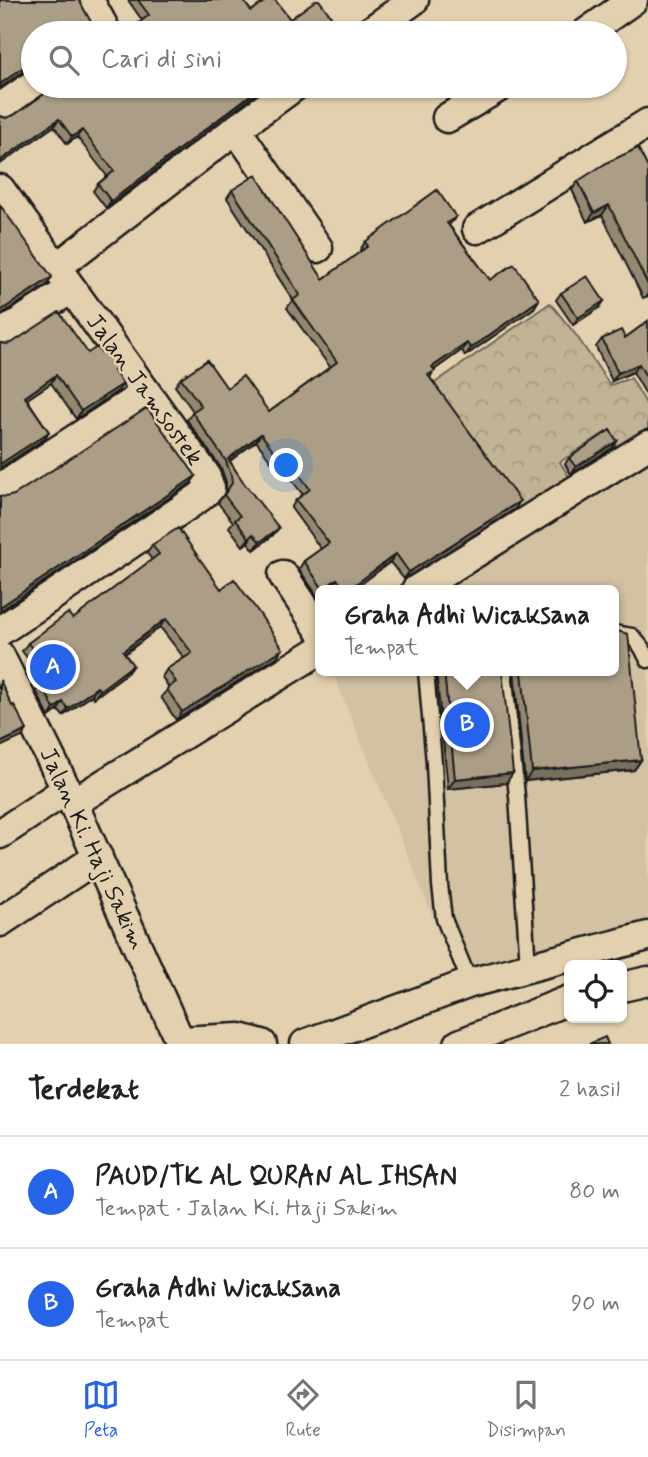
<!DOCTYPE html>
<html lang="id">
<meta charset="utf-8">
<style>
:root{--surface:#fff;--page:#f2f2f2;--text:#222;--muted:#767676;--line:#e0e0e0;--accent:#2563eb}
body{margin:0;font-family:Mynerve,sans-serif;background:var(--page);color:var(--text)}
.controls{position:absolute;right:21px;bottom:21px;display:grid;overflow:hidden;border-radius:10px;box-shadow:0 2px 5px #0004}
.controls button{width:63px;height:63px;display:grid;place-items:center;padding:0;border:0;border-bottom:2px solid var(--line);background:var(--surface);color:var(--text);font:35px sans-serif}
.you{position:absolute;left:287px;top:466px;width:24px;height:24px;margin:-18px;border:5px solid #fff;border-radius:50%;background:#1a73e8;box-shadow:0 0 0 10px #1a73e833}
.badge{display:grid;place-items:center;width:46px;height:46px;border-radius:50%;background:var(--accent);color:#fff;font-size:23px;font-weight:700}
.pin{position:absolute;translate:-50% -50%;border:4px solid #fff;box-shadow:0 2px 7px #0006}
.popup{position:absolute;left:315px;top:585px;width:304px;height:91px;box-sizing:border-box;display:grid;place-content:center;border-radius:10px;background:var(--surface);filter:drop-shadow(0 2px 5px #0005);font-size:23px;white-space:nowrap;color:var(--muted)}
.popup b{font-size:26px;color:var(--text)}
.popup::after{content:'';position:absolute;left:50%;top:100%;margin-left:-14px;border:14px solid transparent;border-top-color:var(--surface)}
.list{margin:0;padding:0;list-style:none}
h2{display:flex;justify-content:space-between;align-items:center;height:91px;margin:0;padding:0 28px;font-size:30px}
h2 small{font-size:23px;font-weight:400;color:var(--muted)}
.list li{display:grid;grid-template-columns:46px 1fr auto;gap:21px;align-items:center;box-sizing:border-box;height:112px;padding:0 28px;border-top:2px solid var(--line)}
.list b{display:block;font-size:26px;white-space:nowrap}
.list p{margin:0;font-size:23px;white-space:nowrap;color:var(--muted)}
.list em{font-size:23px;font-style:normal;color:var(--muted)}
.icon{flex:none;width:38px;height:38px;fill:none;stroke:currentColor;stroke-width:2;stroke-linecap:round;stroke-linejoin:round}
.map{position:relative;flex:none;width:648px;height:1044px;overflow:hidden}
.search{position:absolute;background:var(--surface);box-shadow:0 2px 5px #0004;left:21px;right:21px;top:21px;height:77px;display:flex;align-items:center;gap:18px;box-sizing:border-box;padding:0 24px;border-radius:38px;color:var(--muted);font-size:26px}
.sheet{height:315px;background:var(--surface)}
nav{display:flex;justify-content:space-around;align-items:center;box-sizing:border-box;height:98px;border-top:2px solid var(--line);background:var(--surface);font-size:19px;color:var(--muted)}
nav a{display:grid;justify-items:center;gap:4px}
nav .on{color:var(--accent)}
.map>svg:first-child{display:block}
</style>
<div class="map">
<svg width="648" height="1044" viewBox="0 0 648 1044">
<defs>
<pattern id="forest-crowns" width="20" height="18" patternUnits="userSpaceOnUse" patternTransform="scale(1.75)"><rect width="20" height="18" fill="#c2b296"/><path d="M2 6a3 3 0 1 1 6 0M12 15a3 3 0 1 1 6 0" fill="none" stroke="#a69881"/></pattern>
</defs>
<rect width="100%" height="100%" fill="#e3d0ae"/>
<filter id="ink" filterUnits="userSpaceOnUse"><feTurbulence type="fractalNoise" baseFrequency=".0143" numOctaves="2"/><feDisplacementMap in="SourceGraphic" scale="14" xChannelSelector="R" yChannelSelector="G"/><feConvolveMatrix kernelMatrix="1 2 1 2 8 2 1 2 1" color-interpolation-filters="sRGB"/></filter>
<g filter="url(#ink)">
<path fill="#d2c1a2" d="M648,463V922L459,980L332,671H614V590H438Z"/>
<path fill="url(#forest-crowns)" stroke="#6f6759" stroke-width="2" d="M550,303L576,335L610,385L631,378L648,407V434L619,452L606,432L560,462L573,483L522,515L429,387Z"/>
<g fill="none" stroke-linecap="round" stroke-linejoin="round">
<g stroke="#1c1c1c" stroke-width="19">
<path id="service" d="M614,633L632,636L642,648L648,660
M426,671L434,763L440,885L444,919L470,983
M504,671L517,796L528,967"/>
</g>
<g stroke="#1c1c1c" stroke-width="33">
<path id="minor" d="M89,0L107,33
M368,33L414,0
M586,33L633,0
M0,108L33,85
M447,118L501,86
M236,129L318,248
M0,189L205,474L210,488L200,497L0,631
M477,229L648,123
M57,267L236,129L295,86
M0,335L71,289
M0,488L146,393
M283,575L320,630
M416,590L648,445
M0,656L73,803L180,1041V1044
M73,803L320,650
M0,834L66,790
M0,922L98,857
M622,987L648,981
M180,1041L240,1038L262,1044
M305,1044L470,983L648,936
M459,1044L569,1000"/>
</g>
<use href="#service" stroke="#e3d0ae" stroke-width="14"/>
<use href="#minor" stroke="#e3d0ae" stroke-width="28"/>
</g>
<path fill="#948873" stroke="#1c1c1c" stroke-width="2" d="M128,0H243L251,11L290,19H333L328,26L142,20Z
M49,86H263L259,92L106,208L93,191L98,184L107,176L77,137L67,144L54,126L0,164V116L6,118L14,115L48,91Z
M648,168V296L643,298L602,215L587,222L572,190L578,181Z
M232,190L323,279L361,252L360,250L365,242L456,217L449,225L490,280L534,308L465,356L462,350L434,370L430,378L515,509L404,579L390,562L353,590H334L331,587L327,590H320V595L318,597L299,569L304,561L321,549L291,508L296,500L303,495L279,463L275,466L256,441L230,461L273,535L254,550L248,542L243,546L229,527L233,522L218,503L226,491V482L221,468L187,420L193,411L175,386L181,378L269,412L330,367L287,308L293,300L227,198Z
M561,293L604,301L599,308L573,325L556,300Z
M648,321V398L633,372L612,381L596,347L602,339L625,338Z
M0,343L88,353L101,352L119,368L115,373L118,391L76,419L51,383L27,399L49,432L44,439Z
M617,441L612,448L571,474L565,464L569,458Z
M152,545L221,589L277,657L176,720L161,697L169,688L162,677L167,669L184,658L160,627L125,654L128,672L94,698L92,695L63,716L58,710L49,717L36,691L42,684L45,681L22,651L28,643L73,619L152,560L147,553Z
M436,671H502L506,783L448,789Z
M514,671H614L641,760L634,770L525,781Z"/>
<path fill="#786f5e" stroke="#1c1c1c" stroke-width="2" d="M333,19L328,26L319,33H314Z
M33,63V69H31L24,71L0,88V84L28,64Z
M263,86L259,92L106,208L111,201Z
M59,119L54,126L0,164L1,160Z
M82,130L77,137L67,144L72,137Z
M609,205L602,215L587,222L594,213Z
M52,277L47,285L0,315V311Z
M539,300L534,308L465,356L471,348Z
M604,301L599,308L573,325L578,318Z
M467,343L462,350L427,375L432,367Z
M639,364L633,372L612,381L618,373Z
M56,375L51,383L20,404L25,397Z
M123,384L118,391L76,419L81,411Z
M49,432L44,439L0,468V464Z
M261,434L256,441L227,463L228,459Z
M617,441L612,448L571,474L576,467Z
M196,476L191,483L0,611V607Z
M520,501L515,509L404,579L409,572Z
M279,528L273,535L254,550L260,542Z
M253,534L248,542L243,546L249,538Z
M396,554L390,562L353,590H348Z
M337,579L331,587L327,590H322Z
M166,619L160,627L117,659L123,651Z
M283,649L277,657L176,720L182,712Z
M133,665L128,672L94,698L100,690Z
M97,687L92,695L63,716L68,709Z
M63,702L58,710L49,717L54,709Z
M27,730L22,737L0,747V743Z
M641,760L634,770L525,781L532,771Z
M513,773L506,783L448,789L455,779Z"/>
<path fill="#ac9e86" stroke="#1c1c1c" stroke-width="2" d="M0,0H79L97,33H33V63L28,64L0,84Z
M138,0H243L251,11L267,0H275L290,19L316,0H319L333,19L314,33H126L149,15Z
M52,86H262L111,201L98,184L114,171L82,130L72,137L59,119L1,160L0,159V116L6,118L14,115L47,92Z
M638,148L648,168V285L609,205L594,213L578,181L608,162Z
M256,175L323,279L368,246L365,242L437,190L456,217L447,223L490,280L514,264L539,300L471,348L467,343L432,367L435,371L428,375L520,501L409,572L396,554L348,590H345L337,579L323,589L304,561L329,543L296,500L310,489L285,455L280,459L261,434L228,459L244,483L279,528L260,542L253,534L249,538L235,520L240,516L224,495L232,483L231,475L226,461L192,412L201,406L181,378L207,360L227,388L243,376L269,412L337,362L293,300L300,295L232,190Z
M0,205L52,277L0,311Z
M587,276L604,301L578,318L561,293Z
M59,312L88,353L97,347L101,352L105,349L119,368L114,371L123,384L81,411L56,375L25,397L49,432L0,464V343L7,344L13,342Z
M648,321V380L639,364L618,373L602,339L621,330L625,338Z
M147,408L196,476L0,607V496L5,497L14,495Z
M610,430L617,441L576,467L569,458Z
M178,528L221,589L234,579L259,613L283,649L182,712L167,689L176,682L167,669L192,653L166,619L123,651L133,665L100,690L97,687L68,709L63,702L54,709L42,684L52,676L28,643L68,613L73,619L159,554L152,545Z
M614,630L628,634L641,760L532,771L522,671H614Z
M444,671H502L513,773L455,779Z
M0,680L12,706L14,705L27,730L0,743Z
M605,1037L608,1044H589Z"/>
</g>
<g text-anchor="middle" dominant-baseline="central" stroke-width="5" stroke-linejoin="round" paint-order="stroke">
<g font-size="24" fill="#1c1c1c" stroke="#e3d0ae">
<text transform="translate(144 390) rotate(54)">Jalan Jamsostek</text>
<text transform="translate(92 849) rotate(65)">Jalan Ki. Haji Sakim</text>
</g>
</g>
</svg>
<div class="controls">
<button><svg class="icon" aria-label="locate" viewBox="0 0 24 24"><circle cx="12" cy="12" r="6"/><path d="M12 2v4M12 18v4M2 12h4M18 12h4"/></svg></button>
</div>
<div class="you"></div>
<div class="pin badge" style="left:53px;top:667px">A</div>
<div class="pin badge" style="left:467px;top:725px">B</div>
<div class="popup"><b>Graha Adhi Wicaksana</b>Tempat</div>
<div class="search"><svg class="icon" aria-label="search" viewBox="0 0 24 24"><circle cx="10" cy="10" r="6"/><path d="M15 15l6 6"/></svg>Cari di sini</div>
</div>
<section class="sheet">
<h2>Terdekat<small>2 hasil</small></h2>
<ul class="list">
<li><span class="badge">A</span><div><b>PAUD/TK AL QURAN AL IHSAN</b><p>Tempat · Jalan Ki. Haji Sakim</p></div><em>80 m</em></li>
<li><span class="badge">B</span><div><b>Graha Adhi Wicaksana</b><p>Tempat</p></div><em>90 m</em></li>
</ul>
</section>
<nav>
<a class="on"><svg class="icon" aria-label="map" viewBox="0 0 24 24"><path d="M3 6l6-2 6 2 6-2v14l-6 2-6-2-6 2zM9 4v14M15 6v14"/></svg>Peta</a>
<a><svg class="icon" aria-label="directions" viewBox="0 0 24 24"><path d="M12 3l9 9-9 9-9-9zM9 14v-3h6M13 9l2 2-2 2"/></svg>Rute</a>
<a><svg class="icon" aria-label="saved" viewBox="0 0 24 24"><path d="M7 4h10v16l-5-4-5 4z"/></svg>Disimpan</a>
</nav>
